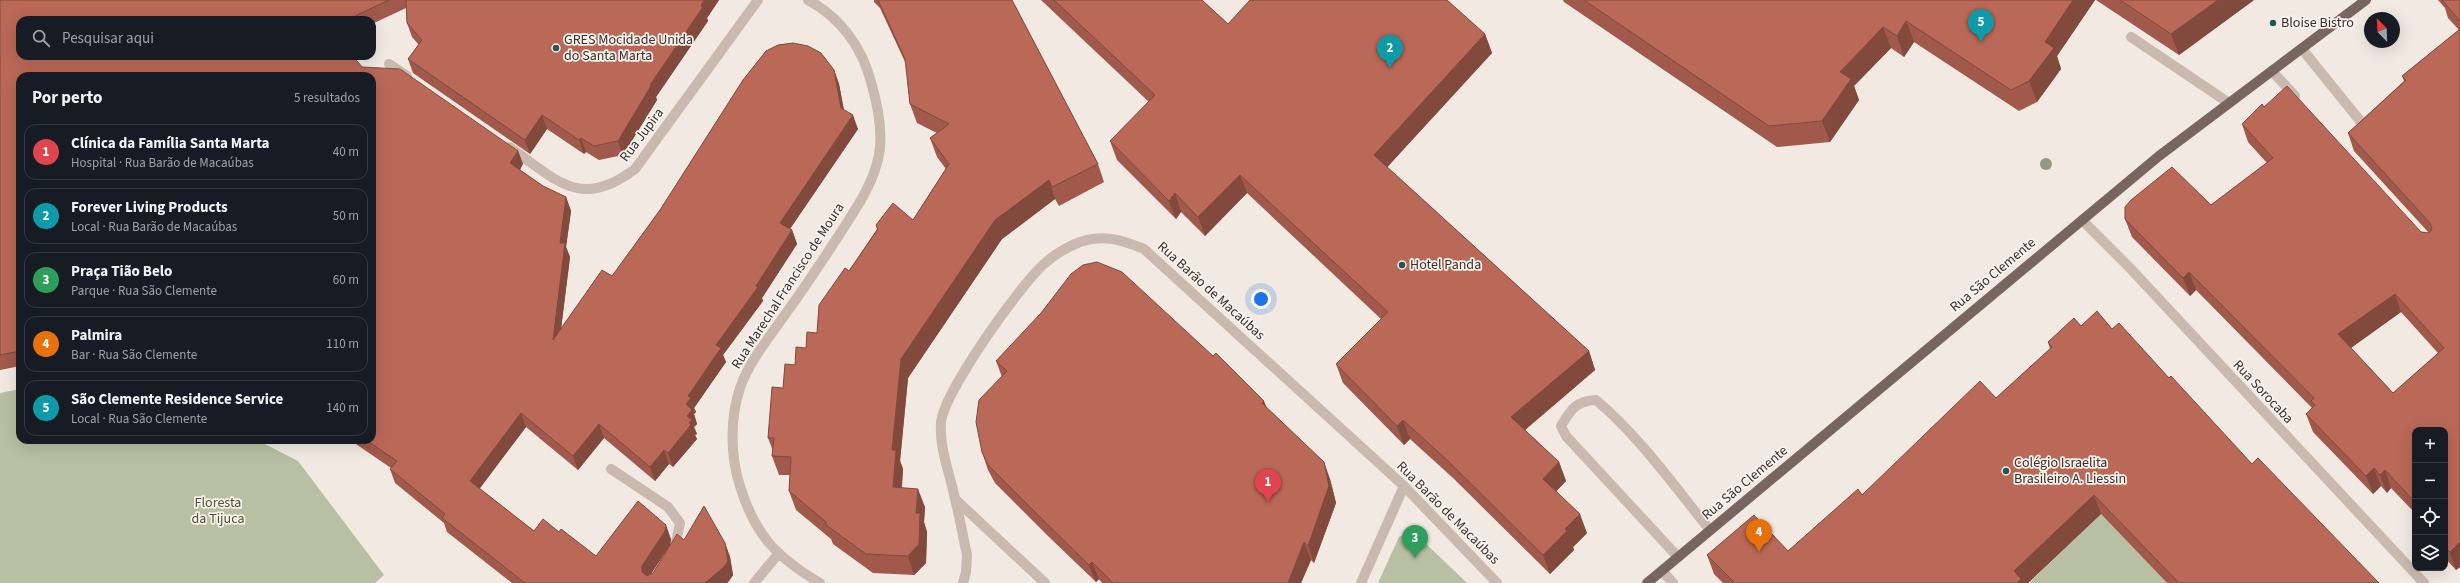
<!DOCTYPE html>
<html lang="pt">
<meta charset="utf-8">
<style>
:root{--surface:#171b24;--page:#242831;--text:#f1f3f6;--muted:#9ea1a6;--line:#363941;--accent:#1a73e8}
body{margin:0;font-family:"Source Sans 3",sans-serif;background:var(--page);color:var(--text)}
.controls{position:absolute;right:12px;bottom:12px;display:grid;overflow:hidden;border-radius:8px;box-shadow:0 4px 16px #0002}
.controls button{width:36px;height:36px;display:grid;place-items:center;padding:0;border:0;border-bottom:1px solid var(--line);background:var(--surface);color:var(--text);font:20px sans-serif}
.compass{position:absolute;left:2364px;top:12px;width:36px;height:36px;border-radius:50%;background:var(--surface);box-shadow:0 4px 16px #0002;rotate:336deg}
.you{position:absolute;left:1261px;top:299px;width:14px;height:14px;margin:-10px;border:3px solid #fff;border-radius:50%;background:#1a73e8;box-shadow:0 0 0 6px #1a73e833}
.badge{display:grid;place-items:center;width:26px;height:26px;border-radius:50%;background:var(--accent);color:#fff;font-size:13px;font-weight:700}
.pin{position:absolute;translate:-50% -33px;filter:drop-shadow(0 1px 2px #0008)}
.pin::after{content:'';position:absolute;top:21px;width:14px;height:12px;background:inherit;clip-path:polygon(0 0,100% 0,50% 100%)}
.list{margin:0;padding:0;list-style:none}
h2{display:flex;justify-content:space-between;align-items:center;height:52px;margin:0;padding:0 16px;font-size:17px}
h2 small{font-size:13px;font-weight:400;color:var(--muted)}
.list li{display:grid;grid-template-columns:26px 1fr auto;gap:12px;align-items:center;box-sizing:border-box;height:56px;margin:0 8px 8px;padding:0 8px;border:1px solid var(--line);border-radius:12px}
.list b{display:block;font-size:15px;white-space:nowrap}
.list p{margin:0;font-size:13px;white-space:nowrap;color:var(--muted)}
.list em{font-size:13px;font-style:normal;color:var(--muted)}
.icon{flex:none;width:22px;height:22px;fill:none;stroke:currentColor;stroke-width:2;stroke-linecap:round;stroke-linejoin:round}
.map{position:relative;flex:none;width:2460px;height:583px;overflow:hidden}
.search{position:absolute;background:var(--surface);box-shadow:0 4px 16px #0002;left:16px;top:16px;width:360px;height:44px;display:flex;align-items:center;gap:10px;box-sizing:border-box;padding:0 14px;border-radius:12px;color:var(--muted);font-size:15px}
.panel{position:absolute;background:var(--surface);box-shadow:0 4px 16px #0002;left:16px;top:72px;width:360px;height:372px;border-radius:12px}
.map>svg:first-child{display:block}
</style>
<div class="map">
<svg width="2460" height="583" viewBox="0 0 2460 583">
<rect width="100%" height="100%" fill="#f1e9e2"/>
<path fill="#b8bfa3" d="M20,389V440H257L298,461L384,575L375,583H0V393Z
M2101,514L2167,583H2031L2030,582Z
M1407,533L1419,537L1467,583H1378L1399,537Z"/>
<g fill="none" stroke-linecap="round" stroke-linejoin="round">
<path stroke="#c9b9ae" stroke-width="10" d="M808,0C840,17 862,47 871,82C878,106 885,137 877,163C870,189 855,210 841,232C821,263 801,293 779,323C765,343 748,364 740,388C730,418 730,455 740,486C755,535 776,557 820,583
M2131,37L2229,103
M2302,49L2361,122
M389,64L407,76
M2272,71L2295,96
M509,147C556,179 580,211 635,169L758,0
M2082,220L2129,267L2424,583
M611,469L668,507L680,523L675,547
M956,500L1045,583
M1678,557L1566,436L1561,426C1571,409 1576,401 1596,400C1639,436 1675,487 1710,530
M1662,571L1673,583
M754,583L779,553
M963,583L966,572L967,555C963,537 960,518 955,499C950,474 939,448 941,422C944,392 1020,285 1044,264C1055,254 1067,247 1080,242C1104,234 1122,240 1144,249L1404,486L1497,583
M1361,583L1404,486"/>
<path stroke="#78655f" stroke-width="10" d="M1647,583L2159,156L2366,0"/>
</g>
<circle fill="#959781" cx="2046" cy="164" r="6"/>
<path fill="#a0594b" fill-rule="evenodd" d="M0,0H719L707,18L708,21L656,97L657,100L623,155L599,160L586,152L584,154L547,129L530,154L413,73L408,59L419,45L412,37L407,23L406,8L372,24V20H20L362,67L518,151L523,164L520,170L543,186L566,197L571,211L566,247L570,257L561,328L612,276L834,70L839,84L844,110L858,129L790,229L792,230L797,244L762,298L763,301L723,355L726,362L694,408L696,412L694,414L697,424L694,427L697,434L695,435L697,439L673,467L669,464L655,481L604,438L578,470L526,427L479,488L534,531L559,532L596,556L671,539L670,545L651,574L653,573L684,540L725,543L730,557L733,575L729,581L727,583H512L447,532L444,523L395,483L390,469L391,468L350,440H372V76H20V366L0,370Z
M874,0H1012L1098,164L1104,182L1059,206L1055,199L1002,239L908,378L900,461L903,469L902,488L925,507L924,522L927,532L926,563L914,575L873,573L833,544L831,539L796,510L789,491L790,475H779L772,456L773,451L768,438L783,388L795,365L806,348L817,333L849,271L877,229L876,225L913,220L946,169L937,157L930,138L937,133L917,123L910,104L906,64L880,8L874,2Z
M1041,0H1202L1228,24L1485,34L1492,53L1387,167L1589,351L1595,370L1525,430L1559,462L1566,481L1556,491L1587,533L1573,547L1574,550L1550,574L1453,478L1410,439L1404,445L1343,383L1336,364L1381,319L1247,193L1205,236L1181,212L1176,219L1117,160L1110,141L1149,102Z
M1563,0H2095L2057,56L2061,69L2037,102L2019,111L1914,42L1904,57L1891,48L1854,86L1859,100L1830,142L1777,147L1564,2Z
M2096,0H2254L2179,55Z
M2438,0H2460V567L2456,570L2445,558V430H2415V513L2391,488L2387,493L2381,486L2373,494L2313,432L2306,414L2312,408L2196,290L2190,296L2132,237L2125,219L2211,205L2267,163L2248,142L2242,124L2264,107L2421,232L2429,233L2354,151L2348,133L2404,81L2402,76L2459,30L2448,18L2445,8ZM2401,312L2438,353L2393,393L2351,348Z
M2081,326L2112,329L2169,378L2252,464L2379,583H2167L2101,514L2028,583H1723L1714,574L1707,555L1788,551L1862,495L1996,398L2050,349L2048,342Z
M996,361L1267,408L1330,479L1336,503L1314,563L1311,560L1301,583H1102L1099,579L1096,582L1049,537L995,483L988,470L982,452L1002,377Z"/>
<path fill="#82493d" d="M704,0H719L707,18L708,21L656,97L657,100L623,155L618,141L650,85Z
M2073,0H2095L2057,56L2061,69L2037,102L2029,81L2045,42Z
M2218,0H2254L2179,55L2171,34Z
M355,16L357,20H352Z
M1906,21L1914,42L1904,57L1897,36Z
M1883,27L1891,48L1854,86L1859,100L1830,142L1822,121L1840,72Z
M1485,34L1492,53L1381,174L1374,155Z
M834,70L839,84L846,122L841,108Z
M542,115L547,129L530,154L525,140Z
M853,115L858,129L785,236L780,223Z
M581,138L586,152L584,154L579,140Z
M518,151L523,164L515,177L510,163Z
M1240,175L1247,193L1205,236L1198,217Z
M1049,180L1055,199L1002,239L908,378L900,461L903,469L900,506L893,487L892,450L901,359L995,220Z
M1175,193L1181,212L1176,219L1169,201Z
M566,197L571,211L566,247L570,257L558,354L553,340L560,243Z
M792,230L797,244L762,298L763,301L723,355L726,362L694,408L696,412L694,414L697,424L694,427L697,434L695,435L697,439L673,467L668,453L687,416L686,404L688,396L716,345Z
M2189,272L2196,290L2190,296L2183,278Z
M2395,294L2401,312L2345,352L2338,334Z
M1589,351L1595,370L1518,436L1511,417Z
M1264,401L1271,419L1262,403Z
M521,413L526,427L475,495L470,481Z
M1403,420L1410,439L1404,445L1397,426Z
M599,424L604,438L578,470L573,456Z
M664,450L669,464L655,481L650,467Z
M1324,462L1330,479L1336,503L1314,563L1308,546Z
M1559,462L1566,481L1550,498L1543,479Z
M2374,468L2381,486L2373,494L2366,476Z
M2385,470L2391,488L2387,493L2380,475Z
M918,489L925,507L924,522L927,532L926,563L914,575L908,556L916,513Z
M2094,495L2101,514L2028,583H2017L2014,571Z
M1580,514L1587,533L1573,547L1574,550L1550,574L1543,555L1565,529Z
M666,525L671,539L670,545L647,580L642,572V566Z
M1304,542L1311,560L1301,583H1288Z
M2460,542V567L2456,570L2450,552Z
M725,543L730,557L733,575L729,581L727,583H705Z
M1092,562L1099,579L1096,582L1089,565Z"/>
<path fill="#ba6857" stroke="#82493d" fill-rule="evenodd" d="M0,0H389L355,16L352,20H20V56H353L362,67L400,69L518,151L510,163L543,186L566,197L560,243H565L553,340L602,270L612,276L660,210L743,80L766,51L778,45L793,43L808,46L821,53L834,70L841,108L853,115L780,223L792,230L756,286L758,287L716,345L721,348L688,396L691,398L686,404L692,410L687,416L692,420L689,423L691,425L668,453L664,450L650,467L599,424L573,456L521,413L470,481L534,531L543,519L559,532L561,529L596,556L638,501L666,525L665,531L642,566V572L647,576L653,573L677,534L684,540L704,506L725,543L728,561L724,567L705,583H525L442,518L445,514L390,469L397,461L366,440H372V76H20V351L0,355Z
M406,0H704L701,6L703,7L650,85L651,86L618,141L594,146L581,138L579,140L542,115L525,140L408,59L422,40L407,23Z
M878,0H1012L1098,164L1052,187L1049,180L995,220L901,359L892,450H896L893,487L918,489L916,513H920L919,544L908,556L866,554L826,525V522L789,491L791,457L772,456L774,438H768L772,387L783,388L785,364L795,365L796,347L806,348L807,332L817,333L819,305L845,268L849,271L878,229L876,225L893,203L913,220L949,164L930,138L949,124L910,104L905,59Z
M1054,0H1202L1228,24L1250,0H1447L1485,34L1374,155L1589,351L1511,417L1559,462L1543,479L1580,514L1565,529L1567,531L1543,555L1446,459L1403,420L1397,426L1336,364L1388,312L1240,175L1198,217L1175,193L1169,201L1110,141L1155,95Z
M1584,0H2073L2045,42L2054,48L2029,81L2011,90L1906,21L1897,36L1883,27L1840,72L1851,79L1822,121L1769,126Z
M2120,0H2218L2171,34Z
M2442,0H2460V21Z
M2460,29V542L2450,552L2445,547V430H2415V502L2385,470L2380,475L2374,468L2366,476L2306,414L2315,405L2311,401L2314,398L2189,272L2183,278L2125,219V207L2131,200L2172,167L2211,205L2273,158L2242,124L2262,104L2264,107L2287,86L2421,232L2429,233L2432,229L2430,223L2348,133L2406,80L2402,76ZM2395,294L2444,348L2393,393L2338,334Z
M1097,262L1122,272L1213,356L1216,353L1264,401L1262,403L1324,462L1329,486L1308,546L1304,542L1288,583H1113L1092,562L1089,565L1043,520L988,465L982,452L976,422L979,400L1007,371L996,361L1041,313L1071,274L1083,265Z
M2097,311L2112,329L2119,323L2169,378L2171,376L2252,464L2258,458L2379,583H2179L2094,495L2014,571L2021,579L2017,583H1735L1707,555L1754,515L1788,551L1858,489L1862,495L1980,381L1996,398L2052,347L2048,342L2074,318L2081,326Z"/>
<g fill="#255656" stroke="#f9f3ee" stroke-width="1.5">
<circle cx="2273" cy="23" r="4"/>
<circle cx="556" cy="48" r="4"/>
<circle cx="1402" cy="265" r="4"/>
<circle cx="2006" cy="471" r="4"/>
</g>
<g text-anchor="middle" dominant-baseline="central" stroke-width="3.5" stroke-linejoin="round" paint-order="stroke">
<g font-size="14" fill="#382f2c" stroke="#f9f3ee" text-anchor="start">
<text x="2281" y="23">Bloise Bistro</text>
<text x="564" y="40">GRES Mocidade Unida<tspan x="564" dy="16">do Santa Marta</tspan></text>
<text x="1410" y="265">Hotel Panda</text>
<text x="2014" y="463">Colégio Israelita<tspan x="2014" dy="16">Brasileiro A. Liessin</tspan></text>
</g>
<g font-size="14" fill="#382f2c" stroke="#f9f3ee">
<text transform="translate(642 135) rotate(-53)">Rua Jupira</text>
<text transform="translate(1993 275) rotate(-40)">Rua São Clemente</text>
<text transform="translate(788 286) rotate(-57)">Rua Marechal Francisco de Moura</text>
<text transform="translate(1211 291) rotate(42)">Rua Barão de Macaúbas</text>
<text transform="translate(2263 392) rotate(47)">Rua Sorocaba</text>
<text transform="translate(1745 483) rotate(-40)">Rua São Clemente</text>
<text transform="translate(1448 513) rotate(45)">Rua Barão de Macaúbas</text>
</g>
<g font-size="14" fill="#4a5432" stroke="#f9f3ee">
<text x="218" y="503">Floresta<tspan x="218" dy="16">da Tijuca</tspan></text>
</g>
</g>
</svg>
<div class="controls">
<button>+</button>
<button>−</button>
<button><svg class="icon" aria-label="locate" viewBox="0 0 24 24"><circle cx="12" cy="12" r="6"/><path d="M12 2v4M12 18v4M2 12h4M18 12h4"/></svg></button>
<button><svg class="icon" aria-label="layers" viewBox="0 0 24 24"><path d="M12 4l9 5-9 5-9-5zM3 14l9 5 9-5"/></svg></button>
</div>
<svg class="compass" viewBox="-18 -18 36 36"><path d="M0-13l5 13h-10z" fill="#e53935"/><path d="M0 13l5-13h-10z" fill="#9ea1a6"/></svg>
<div class="you"></div>
<div class="pin badge" style="left:1268px;top:502px;background:#e0444e">1</div>
<div class="pin badge" style="left:1390px;top:68px;background:#0f9aa8">2</div>
<div class="pin badge" style="left:1415px;top:558px;background:#2e9e5b">3</div>
<div class="pin badge" style="left:1759px;top:552px;background:#e8710a">4</div>
<div class="pin badge" style="left:1981px;top:42px;background:#0f9aa8">5</div>
<div class="search"><svg class="icon" aria-label="search" viewBox="0 0 24 24"><circle cx="10" cy="10" r="6"/><path d="M15 15l6 6"/></svg>Pesquisar aqui</div>
<section class="panel">
<h2>Por perto<small>5 resultados</small></h2>
<ul class="list">
<li><span class="badge" style="background:#e0444e">1</span><div><b>Clínica da Família Santa Marta</b><p>Hospital · Rua Barão de Macaúbas</p></div><em>40 m</em></li>
<li><span class="badge" style="background:#0f9aa8">2</span><div><b>Forever Living Products</b><p>Local · Rua Barão de Macaúbas</p></div><em>50 m</em></li>
<li><span class="badge" style="background:#2e9e5b">3</span><div><b>Praça Tião Belo</b><p>Parque · Rua São Clemente</p></div><em>60 m</em></li>
<li><span class="badge" style="background:#e8710a">4</span><div><b>Palmira</b><p>Bar · Rua São Clemente</p></div><em>110 m</em></li>
<li><span class="badge" style="background:#0f9aa8">5</span><div><b>São Clemente Residence Service</b><p>Local · Rua São Clemente</p></div><em>140 m</em></li>
</ul>
</section>
</div>
